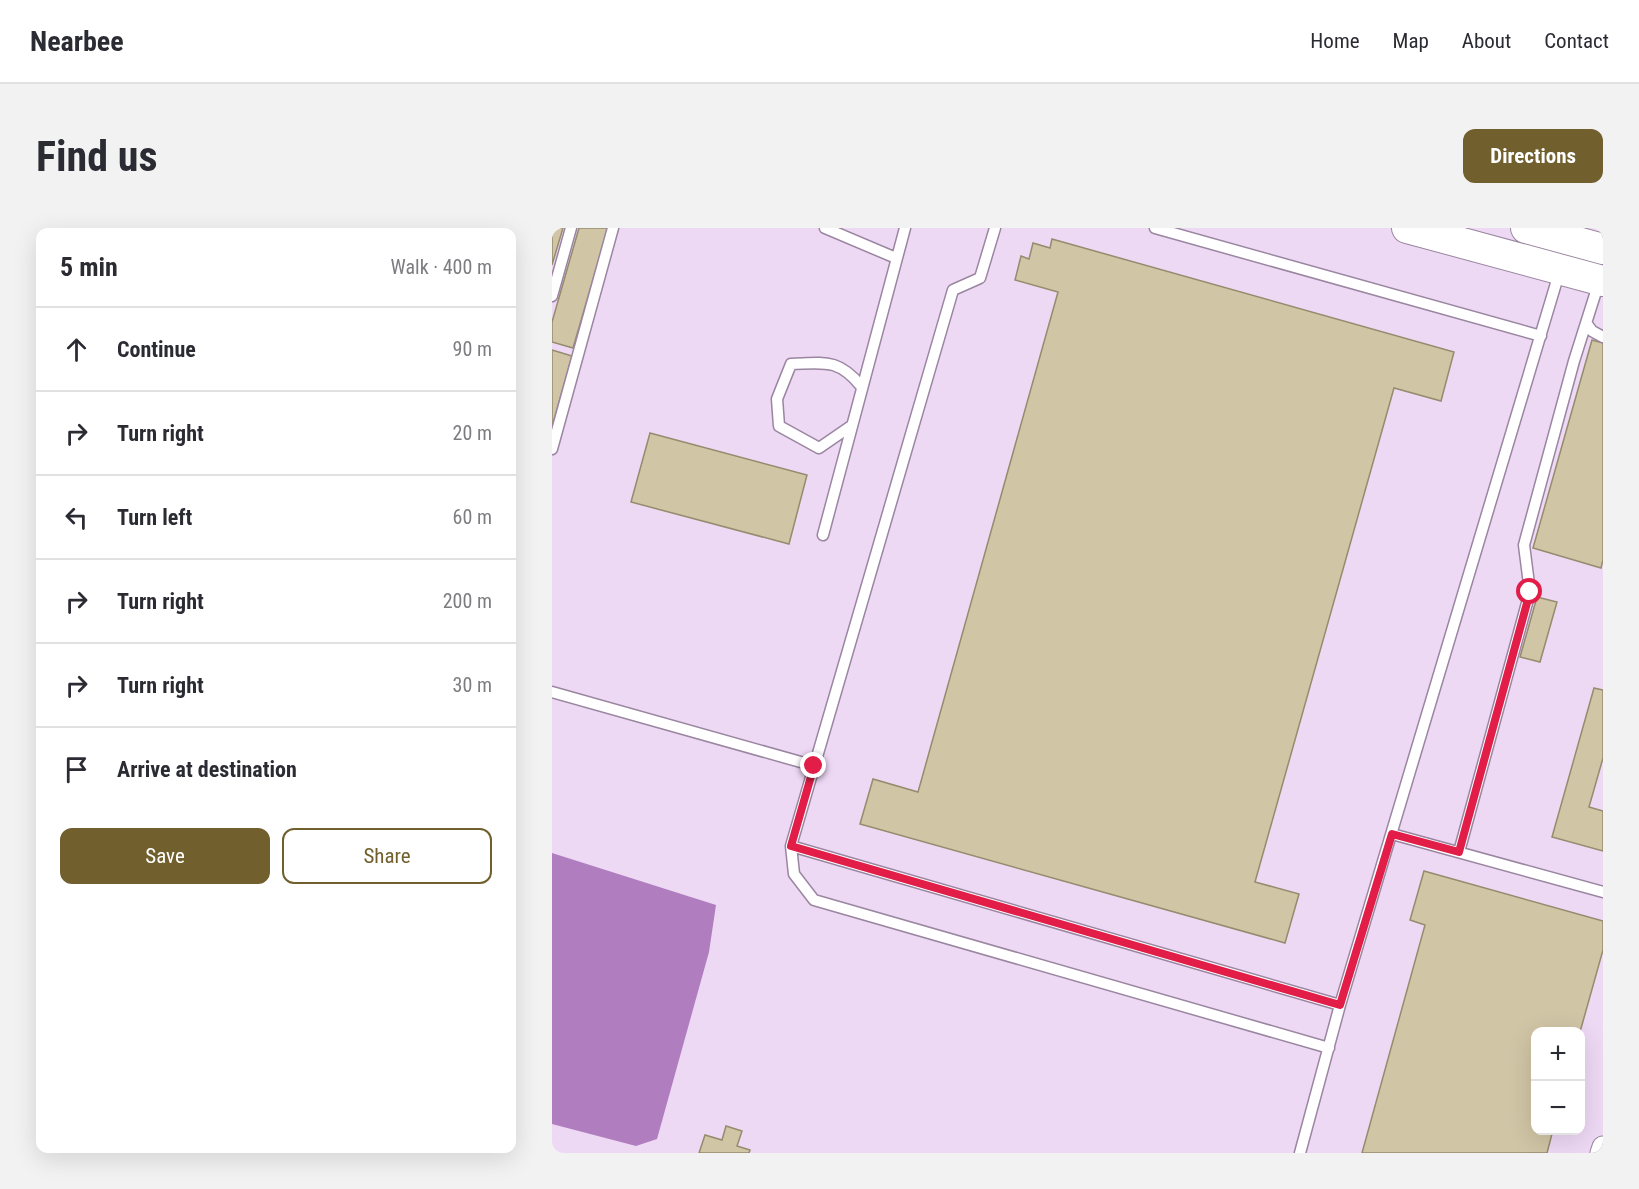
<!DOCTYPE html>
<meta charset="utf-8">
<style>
:root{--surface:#fff;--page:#f2f2f3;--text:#2b2b33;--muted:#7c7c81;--line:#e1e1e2;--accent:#71602e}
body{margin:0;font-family:"Roboto Condensed",sans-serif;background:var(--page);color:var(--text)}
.controls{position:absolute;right:18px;bottom:18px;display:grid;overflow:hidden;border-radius:12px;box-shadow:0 6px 24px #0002}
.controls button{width:54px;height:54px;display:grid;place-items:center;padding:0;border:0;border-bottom:2px solid var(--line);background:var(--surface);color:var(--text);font:30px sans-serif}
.stop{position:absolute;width:18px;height:18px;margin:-14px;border:4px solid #e11d48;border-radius:50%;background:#fff}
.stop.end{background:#e11d48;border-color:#fff;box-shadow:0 2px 6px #0008}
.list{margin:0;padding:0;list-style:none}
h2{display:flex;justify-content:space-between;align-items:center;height:78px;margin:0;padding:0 24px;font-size:26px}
h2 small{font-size:20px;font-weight:400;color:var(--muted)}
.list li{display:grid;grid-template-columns:39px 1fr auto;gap:18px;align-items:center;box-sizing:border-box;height:84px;padding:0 24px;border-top:2px solid var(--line)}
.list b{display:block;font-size:22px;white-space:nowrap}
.list em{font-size:20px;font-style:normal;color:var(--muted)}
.actions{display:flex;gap:12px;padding:18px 24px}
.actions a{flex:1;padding:14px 0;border:2px solid var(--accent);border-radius:12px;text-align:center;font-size:21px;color:var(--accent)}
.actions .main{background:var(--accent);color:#fff}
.icon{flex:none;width:33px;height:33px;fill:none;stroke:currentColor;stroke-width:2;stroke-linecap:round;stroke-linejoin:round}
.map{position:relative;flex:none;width:1051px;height:925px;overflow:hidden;border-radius:12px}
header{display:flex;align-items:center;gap:36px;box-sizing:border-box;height:84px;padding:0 30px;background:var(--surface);border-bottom:2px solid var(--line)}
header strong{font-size:28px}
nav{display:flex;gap:33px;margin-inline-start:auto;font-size:21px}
.intro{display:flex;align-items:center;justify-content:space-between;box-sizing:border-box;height:144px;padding:0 36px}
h1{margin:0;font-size:42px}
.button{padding:15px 27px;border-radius:12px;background:var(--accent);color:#fff;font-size:21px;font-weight:700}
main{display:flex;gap:36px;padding:0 36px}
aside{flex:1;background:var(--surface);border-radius:12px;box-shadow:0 6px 24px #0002}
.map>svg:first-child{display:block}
</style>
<header>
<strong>Nearbee</strong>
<nav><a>Home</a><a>Map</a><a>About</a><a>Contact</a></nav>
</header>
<div class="intro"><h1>Find us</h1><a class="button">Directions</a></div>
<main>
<aside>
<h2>5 min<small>Walk · 400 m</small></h2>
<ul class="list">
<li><svg class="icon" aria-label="ahead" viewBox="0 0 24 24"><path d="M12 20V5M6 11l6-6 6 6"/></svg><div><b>Continue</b></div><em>90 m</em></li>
<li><svg class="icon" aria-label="right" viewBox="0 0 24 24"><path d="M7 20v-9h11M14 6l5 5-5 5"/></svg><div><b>Turn right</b></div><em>20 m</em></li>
<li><svg class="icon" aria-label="left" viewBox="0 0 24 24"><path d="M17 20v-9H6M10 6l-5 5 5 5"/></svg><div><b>Turn left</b></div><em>60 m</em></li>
<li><svg class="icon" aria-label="right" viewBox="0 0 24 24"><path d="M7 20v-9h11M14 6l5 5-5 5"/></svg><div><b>Turn right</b></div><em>200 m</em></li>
<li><svg class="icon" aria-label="right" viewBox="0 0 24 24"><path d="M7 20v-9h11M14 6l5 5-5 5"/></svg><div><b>Turn right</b></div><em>30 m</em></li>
<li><svg class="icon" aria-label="arrive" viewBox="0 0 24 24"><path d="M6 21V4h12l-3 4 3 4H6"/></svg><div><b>Arrive at destination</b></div></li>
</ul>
<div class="actions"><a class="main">Save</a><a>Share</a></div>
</aside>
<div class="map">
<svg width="1051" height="925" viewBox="0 0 1051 925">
<rect width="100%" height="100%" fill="#eed9f5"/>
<path fill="#b07dbf" d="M0,625L164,677L157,724L105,911L84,918L0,896Z"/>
<path fill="#d0c5a5" stroke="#958b6d" stroke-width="1.5" d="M0,0H11L0,37Z
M27,0H56L21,120L0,114V94Z
M500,11L902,124L889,173L842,160L703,654L747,666L733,715L308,596L321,551L366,564L506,64L463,52L469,28L477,31L481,15L498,20Z
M1040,112L1051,115V332L1049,340L981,320Z
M0,122L20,128L0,199Z
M98,205L255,247L237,316L79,274Z
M985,369L1005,374L988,434L968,429Z
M1042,460L1051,462V530L1037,579L1051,583V623L1000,609Z
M872,643L1051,693V722L1028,804H984V902H1001L995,925H810L873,697L858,692Z
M174,898L190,903L185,918L198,922L197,925H147L153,907L170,912Z"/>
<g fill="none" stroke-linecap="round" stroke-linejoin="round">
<g stroke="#9a86a0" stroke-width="13">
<path id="lane" d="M273,0L344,30
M443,0L428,50L401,62L239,618L242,646L262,672L777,820
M603,0L989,108
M0,68L19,0
M1035,96L1040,103L1051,109
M299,198L267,220L227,198L225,171L239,136C272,135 286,130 309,158
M0,221L61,0
M271,307L353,0
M0,464L263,538
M840,606L1051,664
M239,618L788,777
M907,624L978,364L972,317L1022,133L1047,54
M748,925L788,777L1008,42"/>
</g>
<g stroke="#9a86a0" stroke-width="23">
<path id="street" d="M1049,925L1051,919"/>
</g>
<g stroke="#9a86a0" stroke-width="32">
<path id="secondary" d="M855,0L1051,53
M974,0L1051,21"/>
</g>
<use href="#lane" stroke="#fff" stroke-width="10"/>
<use href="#street" stroke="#fff" stroke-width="21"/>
<use href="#secondary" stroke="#fff" stroke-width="30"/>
</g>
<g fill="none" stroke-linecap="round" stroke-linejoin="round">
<path stroke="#e11d48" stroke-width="8" d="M262,538L239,618L788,777L840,606L907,624L978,364"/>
</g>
</svg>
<div class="controls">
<button>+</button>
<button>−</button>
</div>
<div class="stop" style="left:978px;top:364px"></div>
<div class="stop end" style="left:262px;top:538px"></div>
</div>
</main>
